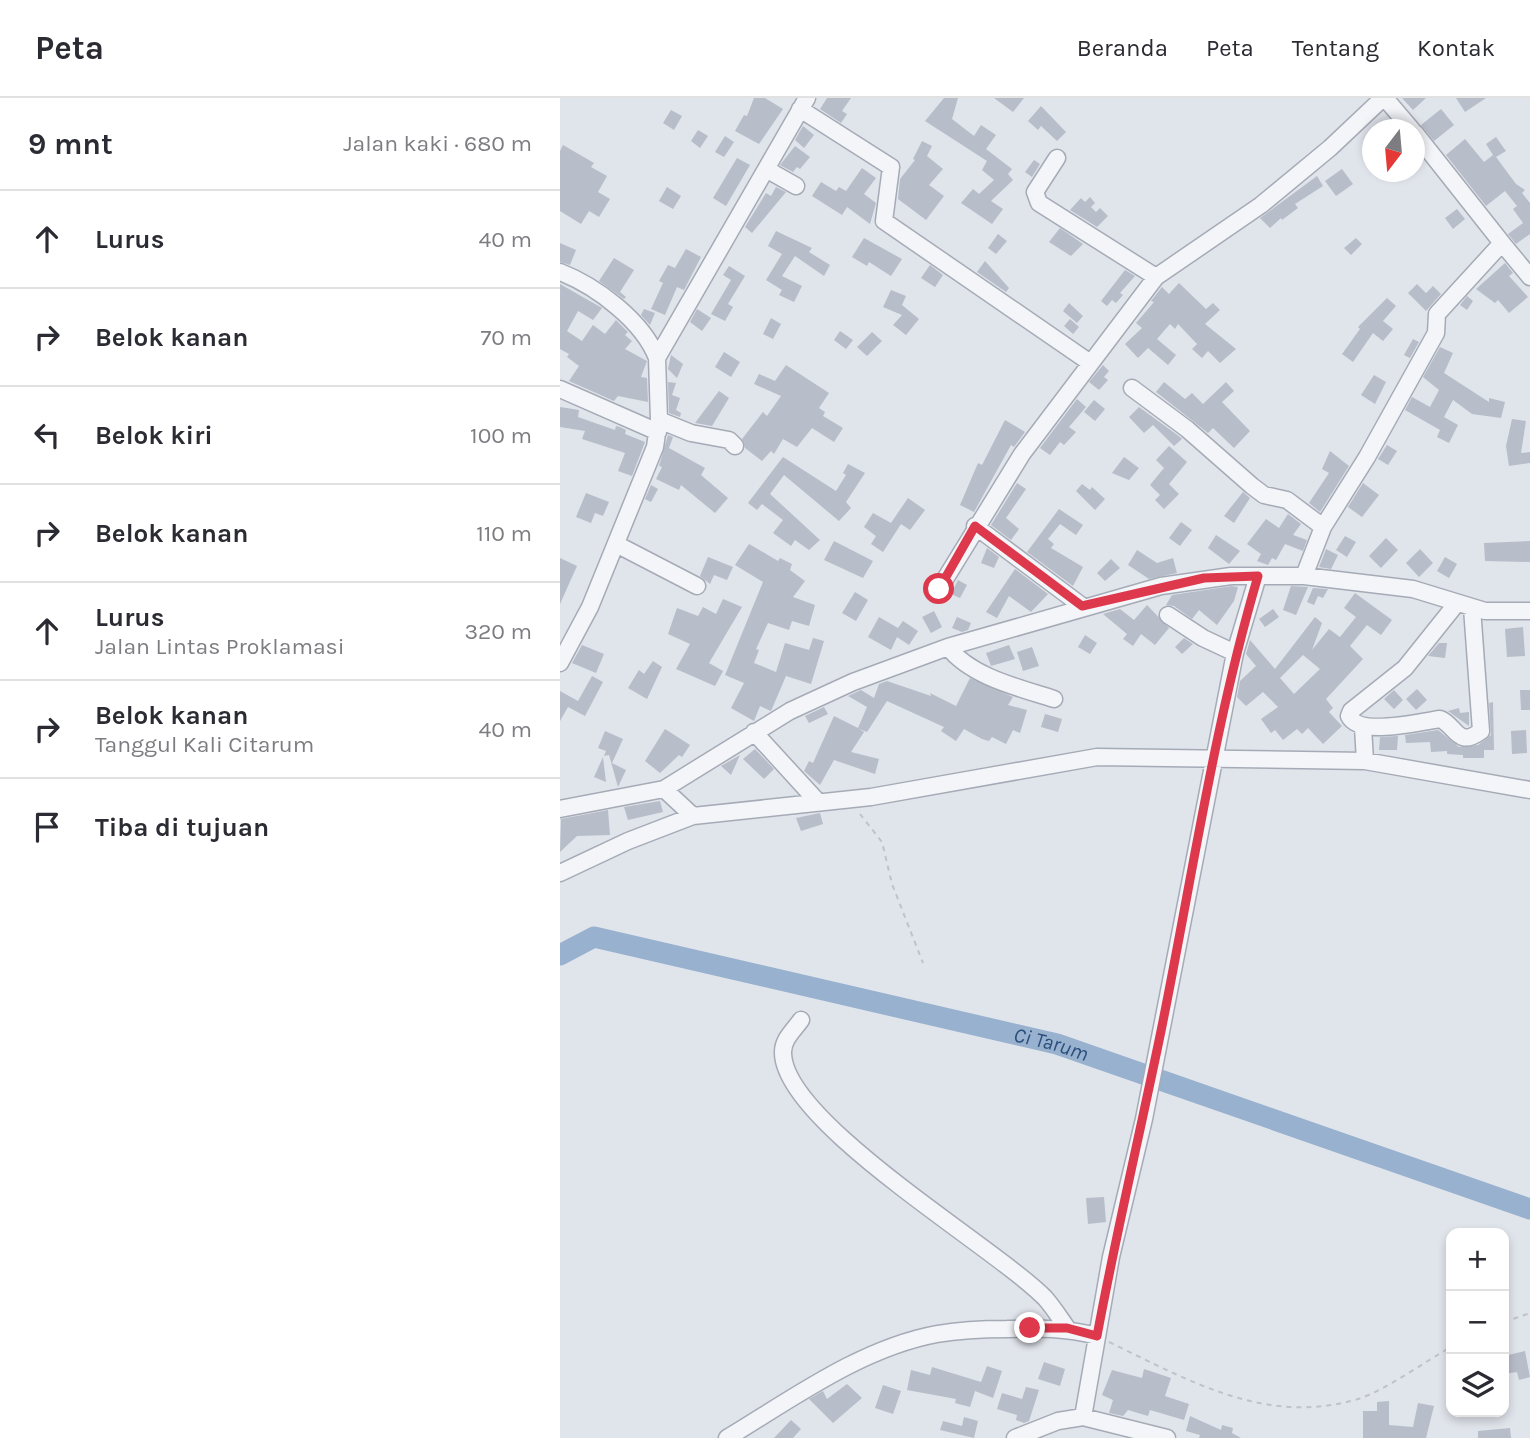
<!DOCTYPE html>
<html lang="id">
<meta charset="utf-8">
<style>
:root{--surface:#fff;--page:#f2f2f3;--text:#2b2b33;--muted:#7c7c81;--line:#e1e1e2}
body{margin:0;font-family:Karla,sans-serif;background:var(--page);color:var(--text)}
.controls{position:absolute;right:21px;bottom:21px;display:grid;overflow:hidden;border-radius:14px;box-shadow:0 4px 10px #0003}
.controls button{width:63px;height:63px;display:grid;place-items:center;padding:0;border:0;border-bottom:2px solid var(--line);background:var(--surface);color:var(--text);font:35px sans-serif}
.compass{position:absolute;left:802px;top:21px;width:63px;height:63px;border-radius:50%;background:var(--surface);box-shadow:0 4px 10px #0003;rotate:196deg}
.stop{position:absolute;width:21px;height:21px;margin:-16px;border:5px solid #dd384c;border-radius:50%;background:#fff}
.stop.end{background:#dd384c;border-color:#fff;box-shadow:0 2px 7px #0008}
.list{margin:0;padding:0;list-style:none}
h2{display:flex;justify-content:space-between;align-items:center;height:91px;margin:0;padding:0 28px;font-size:30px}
h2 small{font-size:23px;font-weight:400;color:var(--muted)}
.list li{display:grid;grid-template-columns:46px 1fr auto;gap:21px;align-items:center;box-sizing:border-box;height:98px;padding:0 28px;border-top:2px solid var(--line)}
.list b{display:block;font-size:26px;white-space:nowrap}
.list p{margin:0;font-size:23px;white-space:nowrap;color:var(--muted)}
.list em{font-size:23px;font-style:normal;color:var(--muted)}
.icon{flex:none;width:38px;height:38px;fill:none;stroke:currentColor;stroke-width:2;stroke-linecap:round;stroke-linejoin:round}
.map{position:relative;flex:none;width:970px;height:1340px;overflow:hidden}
header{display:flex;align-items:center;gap:42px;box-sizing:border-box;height:98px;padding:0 35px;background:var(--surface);border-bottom:2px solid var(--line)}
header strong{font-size:33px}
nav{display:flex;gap:38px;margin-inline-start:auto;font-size:24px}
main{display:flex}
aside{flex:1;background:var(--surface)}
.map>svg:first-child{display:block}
</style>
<header>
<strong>Peta</strong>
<nav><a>Beranda</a><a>Peta</a><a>Tentang</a><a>Kontak</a></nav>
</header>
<main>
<aside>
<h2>9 mnt<small>Jalan kaki · 680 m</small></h2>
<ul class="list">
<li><svg class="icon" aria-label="ahead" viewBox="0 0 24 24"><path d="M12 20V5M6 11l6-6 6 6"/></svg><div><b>Lurus</b></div><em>40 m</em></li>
<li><svg class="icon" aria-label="right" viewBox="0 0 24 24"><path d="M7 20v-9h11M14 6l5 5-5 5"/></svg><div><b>Belok kanan</b></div><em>70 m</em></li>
<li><svg class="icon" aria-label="left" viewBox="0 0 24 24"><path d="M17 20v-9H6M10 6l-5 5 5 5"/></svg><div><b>Belok kiri</b></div><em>100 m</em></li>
<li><svg class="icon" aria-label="right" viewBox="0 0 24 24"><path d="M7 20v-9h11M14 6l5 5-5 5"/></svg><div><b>Belok kanan</b></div><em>110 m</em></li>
<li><svg class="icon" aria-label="ahead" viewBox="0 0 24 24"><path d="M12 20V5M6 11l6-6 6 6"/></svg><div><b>Lurus</b><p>Jalan Lintas Proklamasi</p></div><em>320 m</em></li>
<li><svg class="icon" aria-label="right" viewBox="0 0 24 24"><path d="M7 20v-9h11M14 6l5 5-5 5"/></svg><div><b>Belok kanan</b><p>Tanggul Kali Citarum</p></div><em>40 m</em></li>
<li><svg class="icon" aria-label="arrive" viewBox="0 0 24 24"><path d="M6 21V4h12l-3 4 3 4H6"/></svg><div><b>Tiba di tujuan</b></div></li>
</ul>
</aside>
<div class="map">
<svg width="970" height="1340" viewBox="0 0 970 1340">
<rect width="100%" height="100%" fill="#e0e4eb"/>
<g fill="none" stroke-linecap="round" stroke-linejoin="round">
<path stroke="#97b1cf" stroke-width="21" id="s1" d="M0,857L34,839L497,946L970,1111"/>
</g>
<path fill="#b7bdc9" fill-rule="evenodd" d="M194,0H205L223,11L199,46L175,33L184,17L187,18Z
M267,0H291L282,13L287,16L281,25L260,11Z
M384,0H398L392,21L414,38L421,27L436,37L426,51L452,71L448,76L453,82L431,103L443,111L432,126L401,105L413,91L419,96L434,82L422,72L427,63L365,23Z
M434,0H464L453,14Z
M842,0H866L853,12Z
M896,0H926L905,14Z
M481,8L506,34L497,43L481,28L478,32L468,23Z
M881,11L894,27L874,43L861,27Z
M111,12L122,18L114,32L103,25Z
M243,28L254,37L244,50L235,42Z
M138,32L148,38L140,50L131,43Z
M165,38L174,44L164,59L155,54Z
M936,39L946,53L936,59L956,86L965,92L962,95L970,105V136L956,146L948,136L963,125L953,111L957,108L945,93L926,108L886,57L905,41L924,64L933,57L926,46Z
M362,43L372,48L367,58L383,71L369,87L384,98L366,122L338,101L340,81L355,62L353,61Z
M3,47L34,65L31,69L47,78L38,94L50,101L39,119L29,113L21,126L0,113V53Z
M235,48L250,59L240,71L237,69L233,74L220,67Z
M177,60L190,67L166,108L153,100Z
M474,62L480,66L472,79L465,74Z
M302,70L316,80L304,96L316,105L310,126L287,109L282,117L252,98L261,84L276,93L279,89L286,93Z
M782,71L793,86L776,98L765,83Z
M757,78L763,88L735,106L738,110L722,122L721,120L710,130L700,120Z
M107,89L121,98L113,111L99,103Z
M216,89L226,94L192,135L185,129L206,95L211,98Z
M530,99L535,105L531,109L536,114L540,110L548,118L537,129L510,112L521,100L525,104Z
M897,111L905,121L893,131L885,120Z
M500,130L523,146L511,158L489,144Z
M216,133L252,150L249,154L270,167L264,178L235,158L222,178L242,188L234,204L219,197L222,192L206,182L222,156L208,148Z
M438,136L447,143L436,156L428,150Z
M304,140L342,161L331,178L309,164L307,168L292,159Z
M796,140L802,146L791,157L784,150Z
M0,145L16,152L10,167L0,164Z
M126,151L141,159L124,192L117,189L105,217L91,211L103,185L99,183L108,167L115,170Z
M54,160L74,172L60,194L66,199L64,201L39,183Z
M425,163L449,190L446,194L417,174Z
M945,165L953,175L949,178L968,199L949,215L938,202L935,205L916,191Z
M370,167L383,177L375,189L361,180Z
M169,168L185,178L168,206L173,209L165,223L151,216L171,182L163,177Z
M565,172L575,178L560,195L563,197L556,205L552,202L547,208L541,203Z
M619,185L646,211L653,205L660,212L645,226L676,251L660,265L648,253L642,260L632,251L637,246L618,226L615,231L610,226L597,241L616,257L608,267L588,250L578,260L565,246L582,230L576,225L594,204L591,203L602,189L609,196Z
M0,186L42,210L33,222L18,213L7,233L22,243L33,227L45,236L56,222L68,234L65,237L72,243L65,251L87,263L81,279L87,280L88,304L58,298L54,303L9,283L19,268L7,259L9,256L0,251Z
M857,186L866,195L873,188L881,196L866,213L848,195Z
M331,192L346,198L342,207L359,221L346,237L333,227L342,217L323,209Z
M907,198L913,203L907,212L900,207Z
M827,200L836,208L823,223L833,231L823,243L813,235L793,264L782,256L800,231L798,229Z
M509,205L523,218L517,225L503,213Z
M84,211L95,215L90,227L81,217Z
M137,211L151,220L142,233L130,224Z
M211,220L221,226L213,241L203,236Z
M510,221L519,229L513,236L504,228Z
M280,233L293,242L286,251L274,242Z
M312,234L322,243L307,258L297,249Z
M853,241L859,244L850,260L844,257Z
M880,249L893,255L884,275L929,304V300L945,304L941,320L912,316L893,302L884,319L898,327L889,345L877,339L880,332L845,312L852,299L870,309L879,292L863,279Z
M164,254L180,264L171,279L155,269Z
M111,257L123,266L117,280L108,271Z
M226,267L269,295L259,310L265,314L263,318L283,330L274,344L252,330L237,349L223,341L214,356L211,353L202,363L185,350L182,341L203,314L207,318L221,298L194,286L199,276L215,283Z
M543,267L549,273L544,279L548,282L539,292L529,284Z
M814,277L826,284L815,306L801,297Z
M108,284L116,285L112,297L120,300L116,312L121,315L120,319L109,315Z
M604,284L625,301L632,295L643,306L666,284L674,293L662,304L690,333L674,350L653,330L648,335L596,294Z
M159,293L169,300L152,328L135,325Z
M517,301L526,309L509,329L516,334L504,347L500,344L490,357L480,350Z
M534,302L545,311L535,323L524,314Z
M0,309L19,312L18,319L55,332L56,328L60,329L66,332L65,336L85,344L72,378L58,373L65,355L22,341L25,333L0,329Z
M579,309L620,339L622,341L614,348L593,327L584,335L569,319Z
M952,321L966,323L961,355L970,354V365L949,368L946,348Z
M445,322L465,334L454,349L451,347L414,414L400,407L418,365L422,367Z
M108,337L113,339L109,350L145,370L141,377L168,400L155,415L121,387L119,392L96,381L102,369L99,368Z
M827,347L837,353L828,367L818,361Z
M609,348L627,364L609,386L619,396L604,411L595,402L600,397L590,387L604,370L596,362Z
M770,353L789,368L760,414L749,405L769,375L762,371Z
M223,359L276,393L286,377L283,375L288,366L305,375L286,404L291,410L279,423L224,377L210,396L260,442L249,452L235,442L231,448L213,435L223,422L202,406L197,412L188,405Z
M564,359L579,370L569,382L552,375Z
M457,385L466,391L446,420L459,431L451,442L431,427Z
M803,385L819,397L802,419L788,409Z
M522,386L530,392L532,389L545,401L535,412L516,393Z
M91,387L98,391L91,404L85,401Z
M683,394L690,400L674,425L664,418Z
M26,395L49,404L43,418L35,415L31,425L16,419Z
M348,400L365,412L350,432L341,426L323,454L311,446L316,438L304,429L313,415L331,425Z
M499,411L523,427L516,437L500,426L488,441L494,446L491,450L523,469L513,488L467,454Z
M728,416L741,426L733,437L747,442L743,453L725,446L716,462L712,460L708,467L697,463L701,456L687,446L706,421L719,430Z
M621,424L632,432L620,448L609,440Z
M656,437L680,453L669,466L648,450Z
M785,438L796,444L787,459L776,452Z
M826,440L838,452L821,470L809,458Z
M274,443L313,463L303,480L264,462Z
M970,443V464L925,463L924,445Z
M189,446L218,463L220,460L232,466L230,472L245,483L233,499L255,507L249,528L232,523L229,532L208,525L196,551L199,552L194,565L216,574L225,545L249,552L253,540L264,543L251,586L226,578L211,613L200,608L194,623L171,610L184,585L165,577L203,484L175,467Z
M427,450L439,459L434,470L421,465Z
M766,451L778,457L771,471L759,469Z
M860,451L873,465L859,479L846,465Z
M577,452L597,465L613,460L617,475L589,481L568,467Z
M148,459L173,469L167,482L154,477L150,486L140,478Z
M885,459L897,466L889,480L877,473Z
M0,460L17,468L0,506Z
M551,461L560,470L545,483L537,475Z
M455,471L488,496L471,514L449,498L437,520L426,514Z
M398,482L407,487L400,500L391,496Z
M672,488L678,489L674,503L657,527L639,512L632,521L614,508L606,507L612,497Z
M731,488L748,489L736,517L723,512Z
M753,490L768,491L763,500L758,498L754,507L747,504Z
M295,494L308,502L296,523L282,515Z
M795,495L832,522L821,537L807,527L790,548L803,561L766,601L773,610L769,614L782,628L763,646L748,630L742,636L737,631L723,642L715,632L711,635L701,621L718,609L703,594L686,608L677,599L680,583L696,568L686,556L690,542L715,571L755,519L762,525L752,552L769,531L780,539L796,519L784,510ZM743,557L760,571L734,596L720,580Z
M163,501L182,509L149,565L163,573L155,588L116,571L130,546L108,536L117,510L138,518L143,509L156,516Z
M587,507L609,530L595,547L581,536L573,548L563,541L567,536L543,516L560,511L574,522Z
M713,511L719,519L705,529L699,521Z
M374,513L382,529L371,535L362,519Z
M319,519L338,530L343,523L358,533L349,547L337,539L331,552L308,539Z
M397,519L411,525L408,532L402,534L392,530Z
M963,529L965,558L947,559L945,531Z
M525,537L537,545L530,556L518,549Z
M624,540L633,546L622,556L615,549Z
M879,545H887L885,560L868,558Z
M22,547L44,556L36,575L12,565Z
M449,547L455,561L431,568L426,555Z
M472,549L479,568L463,573L457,554Z
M93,563L102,569L87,601L68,590L79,572L84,576Z
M32,578L43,584L25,618L8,609L0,623V593L18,603Z
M410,580L453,599L448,607L467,612L460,635L453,632L446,646L432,639L429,643L422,641L404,631L396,643L381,633L384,629L327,603L307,634L299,631L304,634L291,654L319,661L315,676L274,662L260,687L244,673L249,663L253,665L274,618L298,630L307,609L288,598L301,592L314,600L319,586L327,583L371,598L370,595L396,608Z
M857,591L867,602L856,612L846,601Z
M834,592L843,602L834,611L824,601Z
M960,592H970V612H961Z
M933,604L934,652H924V660H903V657L887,656V653L871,654L870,644L846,645L845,637L878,632L899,649L918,647L931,637L929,605Z
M264,609L268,616L249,625L245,618Z
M899,610L900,615L909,614V628L888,613Z
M485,616L502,621L498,634L481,629Z
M105,631L130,647L122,659L119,657L100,675L85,663Z
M966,632L967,655L952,656L951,633Z
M45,633L63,641L52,665L66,672L58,689L49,657L44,658L46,653L38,650Z
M838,638L837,652H819L820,639Z
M195,651L214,671L204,681L183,661Z
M180,657L171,677L161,668Z
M43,659L46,684L34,679Z
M100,703L103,714L68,722L64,709Z
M48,712L50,737L17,738L0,754L1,721Z
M260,715L263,726L241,733L236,720Z
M544,1099L546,1124L528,1126L526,1100Z
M965,1253L970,1279L959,1282L957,1274L944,1276V1258Z
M484,1264L505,1271L500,1288L478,1281Z
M427,1268L442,1273L433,1300L415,1293L410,1309L395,1305L396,1301L347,1292L351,1272L370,1277L372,1269L421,1284Z
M584,1271L611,1280L605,1298L629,1306L624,1322L590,1312L588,1318L568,1312L563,1318L549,1315L553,1302L542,1297L552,1272L582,1280Z
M287,1286L302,1300L273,1325L249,1301L263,1293L267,1301Z
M323,1287L341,1293L333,1316L315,1310Z
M466,1289L479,1292L469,1323L464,1325L456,1322L457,1317L437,1311L442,1295L462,1301Z
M829,1303V1327L853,1329L858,1305L874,1308L866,1340H803V1313H817V1304Z
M630,1318L661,1332L662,1327L673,1330L672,1335L681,1340H639L640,1337L626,1333Z
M404,1319L418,1323L414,1340L380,1332L383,1323L402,1328Z
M231,1322L241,1331L233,1340H214Z
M950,1330L951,1340H918V1333Z"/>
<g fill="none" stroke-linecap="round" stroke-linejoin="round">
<g stroke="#a5abb6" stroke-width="19">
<path id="minor" d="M825,0L852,32
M240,11L331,69L324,123L529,264
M497,60L475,94L479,105L596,179
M206,71L236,88
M942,145L970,179
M0,174C36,188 83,223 97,260
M572,290L627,331L692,388L704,397L727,402L763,429
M0,291L98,334
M99,322L131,335L169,342L175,348
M415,428L522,508
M56,446L137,488
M744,478L763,429L807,359L876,235L877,216L942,145L855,35
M379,491L462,356L596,179L701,107L770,50L823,0
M897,505L845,570L791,613L789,618C799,639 859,624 880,621C896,627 897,651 921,633L912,510
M608,517L643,540L675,555
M388,549C411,579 460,590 494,601
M0,565L30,509L95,349L99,322L97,260L247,0
M803,629L805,663
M194,634L258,704
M104,691L133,718
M0,711L104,691L230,613L293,584L388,549L601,488L671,478H744L853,491L925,513H970
M0,775L68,743L133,718L311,699L537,659L805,663L970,692
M241,922C234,932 223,941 223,954C222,1024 435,1149 485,1200C493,1209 500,1220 507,1230
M523,1319L551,1159L584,1021L675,555L698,478
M167,1340C232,1301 301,1250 377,1236C400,1232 424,1231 447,1231C479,1230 506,1230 537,1238
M455,1340L498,1323L523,1319L607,1340"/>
</g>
<path stroke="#bfc2ca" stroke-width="2" stroke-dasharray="5 5" stroke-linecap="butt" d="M300,716L322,744L332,786L363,865
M944,1224L970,1215
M549,1244C630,1283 706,1328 798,1301C824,1293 866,1263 891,1249"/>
<use href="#minor" stroke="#f4f5f9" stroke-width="16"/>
</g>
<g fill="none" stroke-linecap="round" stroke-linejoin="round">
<path stroke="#dd384c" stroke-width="9" d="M379,491L415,428L522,508L644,480L698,478C654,627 632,781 601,933C580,1035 556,1136 537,1238L507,1230H470"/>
</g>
<g text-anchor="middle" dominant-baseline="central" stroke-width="7" stroke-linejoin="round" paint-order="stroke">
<g font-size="21" font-style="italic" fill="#2c4e7d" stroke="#f0f3f8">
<text stroke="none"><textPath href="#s1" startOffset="508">Ci Tarum</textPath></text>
</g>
</g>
</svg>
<div class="controls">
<button>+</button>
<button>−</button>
<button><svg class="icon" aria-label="layers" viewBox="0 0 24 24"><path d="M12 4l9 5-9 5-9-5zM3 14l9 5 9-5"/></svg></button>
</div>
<svg class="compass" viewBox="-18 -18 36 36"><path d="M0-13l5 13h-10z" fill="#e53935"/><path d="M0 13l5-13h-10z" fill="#7c7c81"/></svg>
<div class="stop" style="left:379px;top:491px"></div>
<div class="stop end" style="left:470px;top:1230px"></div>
</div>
</main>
